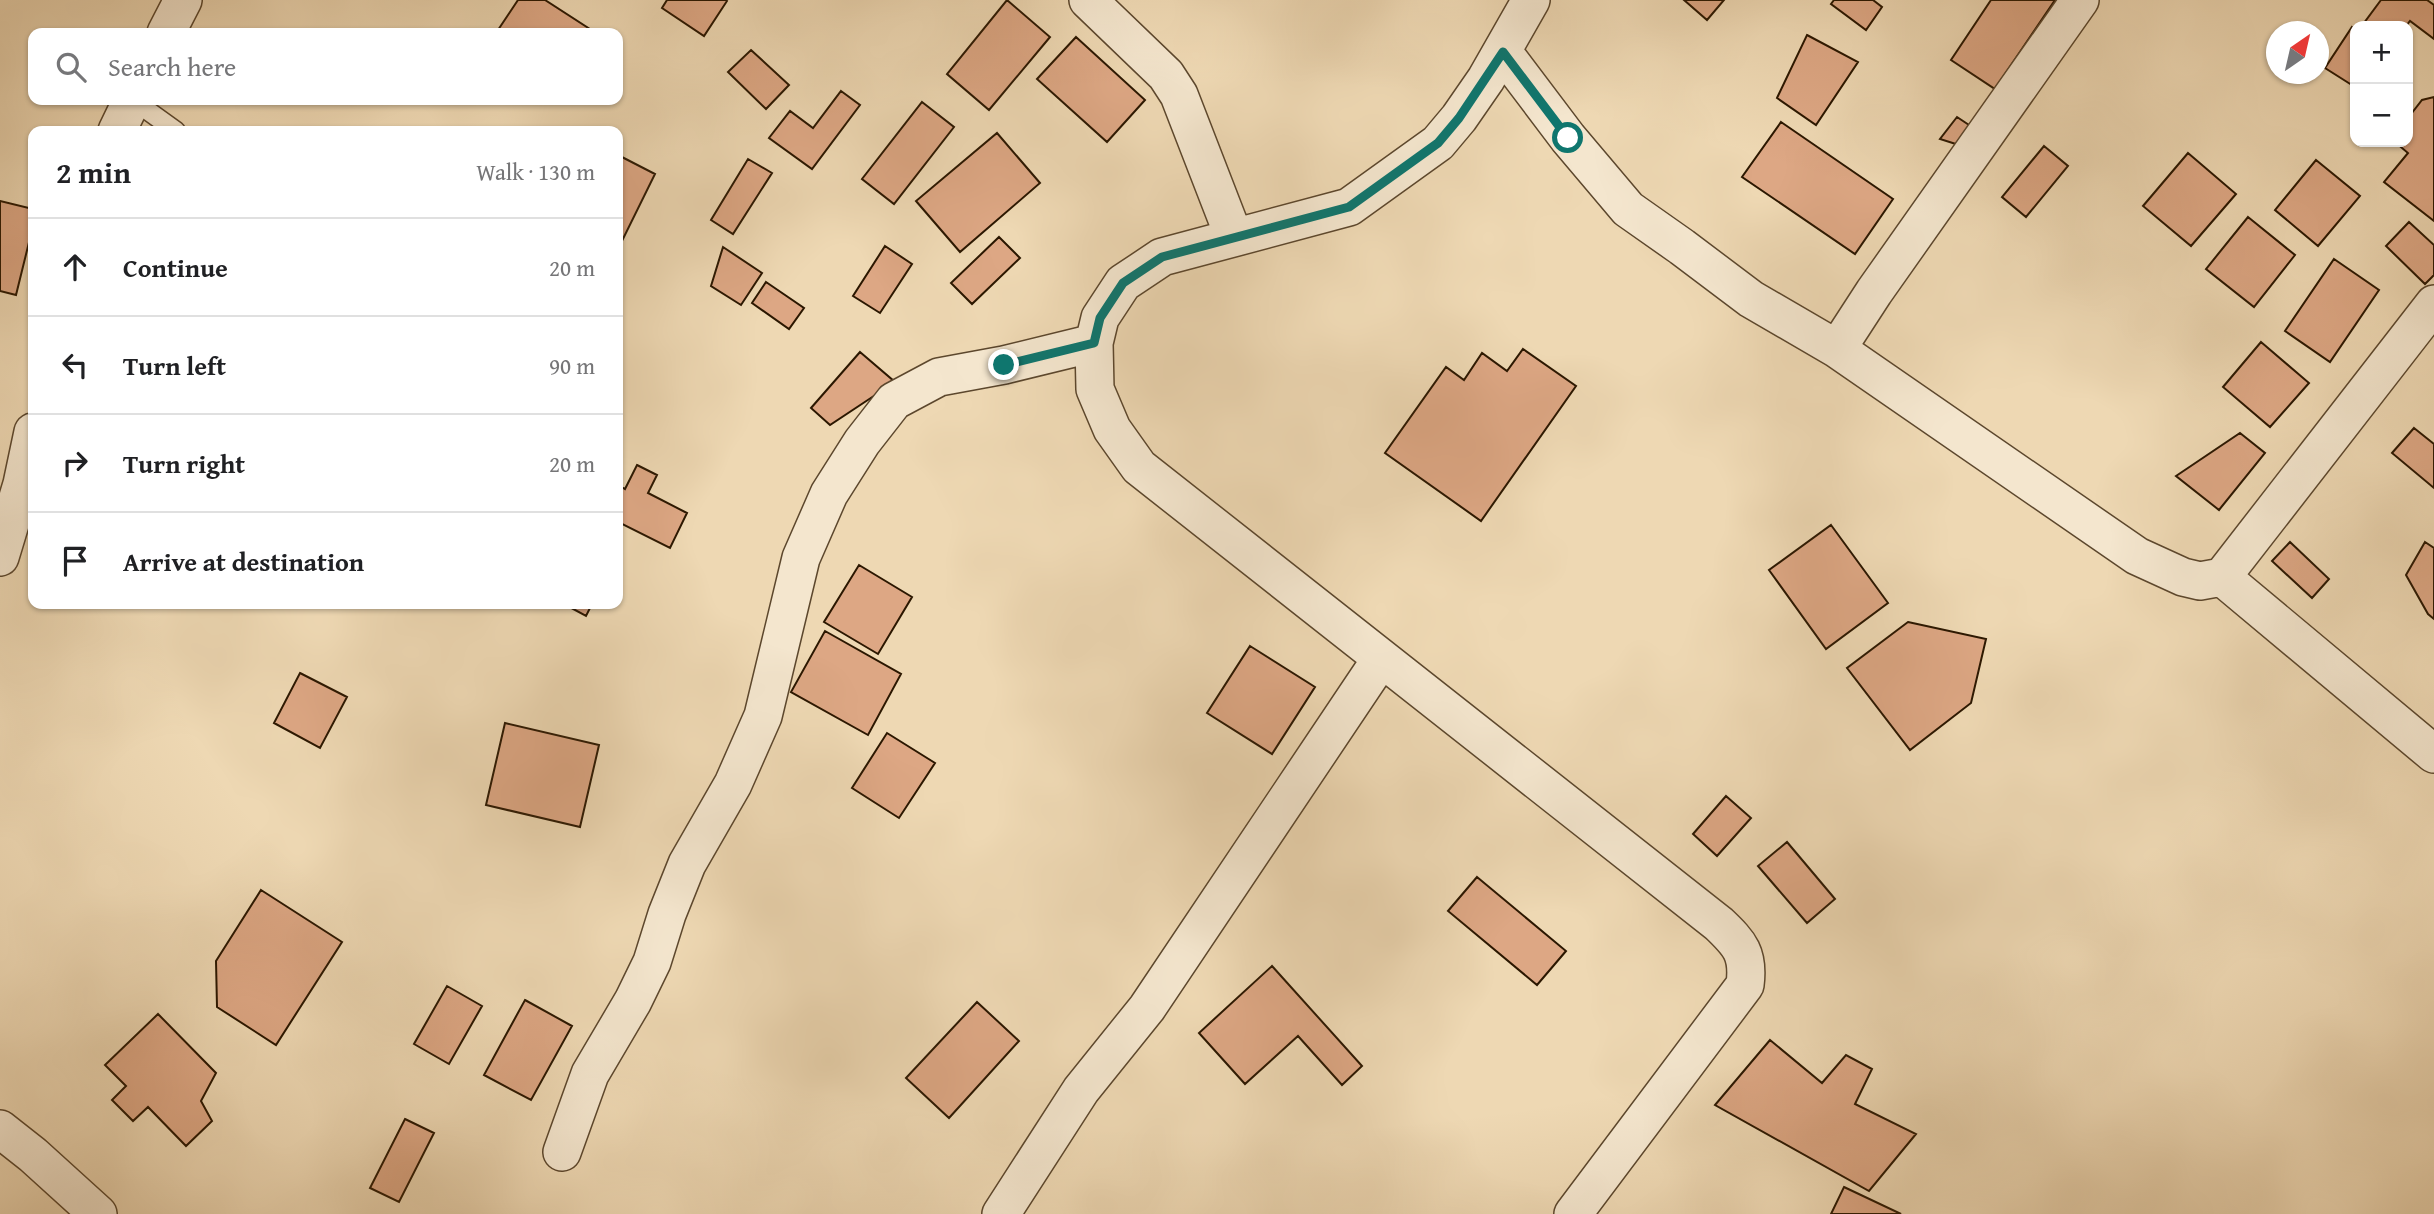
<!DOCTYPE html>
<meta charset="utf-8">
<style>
:root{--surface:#fff;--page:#f2f2f2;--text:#202124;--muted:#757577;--line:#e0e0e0}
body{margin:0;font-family:"Gentium Book Plus",serif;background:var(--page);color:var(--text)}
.controls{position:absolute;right:21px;top:21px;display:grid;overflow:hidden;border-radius:14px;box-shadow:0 2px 5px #0004}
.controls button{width:63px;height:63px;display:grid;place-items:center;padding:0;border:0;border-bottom:2px solid var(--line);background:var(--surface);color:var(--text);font:35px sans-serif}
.compass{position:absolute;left:2266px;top:21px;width:63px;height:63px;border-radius:50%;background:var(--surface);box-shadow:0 2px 5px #0004;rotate:34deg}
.stop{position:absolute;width:21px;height:21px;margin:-16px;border:5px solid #0f766e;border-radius:50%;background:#fff}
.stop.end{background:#0f766e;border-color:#fff;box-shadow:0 2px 7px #0008}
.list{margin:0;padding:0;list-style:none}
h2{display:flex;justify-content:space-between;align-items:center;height:91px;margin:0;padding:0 28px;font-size:30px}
h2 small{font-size:23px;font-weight:400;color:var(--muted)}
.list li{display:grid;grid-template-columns:46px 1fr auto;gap:21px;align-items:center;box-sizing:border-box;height:98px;padding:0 28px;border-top:2px solid var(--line)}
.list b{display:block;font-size:26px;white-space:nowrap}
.list em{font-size:23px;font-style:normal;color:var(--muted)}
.icon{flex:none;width:38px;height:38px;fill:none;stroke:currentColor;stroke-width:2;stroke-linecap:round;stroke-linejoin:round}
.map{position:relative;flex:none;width:2434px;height:1214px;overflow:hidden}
.search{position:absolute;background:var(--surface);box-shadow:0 2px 5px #0004;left:28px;top:28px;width:595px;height:77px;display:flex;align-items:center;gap:18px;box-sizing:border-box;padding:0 24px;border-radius:14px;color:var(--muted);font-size:26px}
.panel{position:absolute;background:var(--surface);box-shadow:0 2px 5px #0004;left:28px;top:126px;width:595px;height:483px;border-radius:14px}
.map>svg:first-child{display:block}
</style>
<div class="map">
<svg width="2434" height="1214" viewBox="0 0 2434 1214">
<rect width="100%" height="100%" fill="#eed8b3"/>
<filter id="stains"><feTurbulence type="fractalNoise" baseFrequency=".00286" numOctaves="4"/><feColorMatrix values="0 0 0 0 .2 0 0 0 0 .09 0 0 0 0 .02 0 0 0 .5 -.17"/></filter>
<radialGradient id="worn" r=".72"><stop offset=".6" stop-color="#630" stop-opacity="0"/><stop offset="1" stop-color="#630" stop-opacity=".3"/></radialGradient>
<path fill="#dda784" stroke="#2b1700" stroke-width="2" d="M518,0H545L596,33H496Z
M667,0H726L727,1L704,36L662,8Z
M1007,0L1050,37L989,110L947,74Z
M1684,0H1724L1707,20Z
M1834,0H1873L1882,7L1866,30L1831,4Z
M1991,0H2055L1995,89L1951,60Z
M2381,0H2427L2434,5V39L2410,21L2406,26H2369L2364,23Z
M2352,27L2355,29V87L2325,68Z
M1807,35L1858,62L1816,125L1777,98Z
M1076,37L1145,100L1107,142L1037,79Z
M751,50L789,85L766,109L728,72Z
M841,91L860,105L812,169L769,138L790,111L813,128Z
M2434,97V221L2384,182L2408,153L2395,142H2408V118L2422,100Z
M922,102L954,127L894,204L862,179Z
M1957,117L1972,127L1959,145L1940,139Z
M1781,122L1893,199L1855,254L1742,177Z
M997,133L1040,183L960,252L916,201Z
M2044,146L2068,166L2026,217L2002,197Z
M2188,153L2236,194L2191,246L2143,206Z
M618,155L655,174L619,247H618Z
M748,159L772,173L733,234L711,220Z
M2316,160L2360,196L2318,246L2275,210Z
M0,201L33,209V226L16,295L0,291Z
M2248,217L2295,255L2254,307L2206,269Z
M2409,222L2434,245V275L2425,284L2386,246Z
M999,237L1020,258L972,304L951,283Z
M885,246L912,264L880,313L853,296Z
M723,247L762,273L741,305L711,286Z
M2334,259L2379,290L2330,362L2285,331Z
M766,282L804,308L789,329L752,303Z
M2261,342L2309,383L2270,427L2223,387Z
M1523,349L1576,386L1481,521L1385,453L1446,367L1464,380L1482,353L1507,371Z
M860,352L895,382L830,425L811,408Z
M2414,428L2434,444V488L2392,453Z
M2240,433L2265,453L2219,510L2176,476Z
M637,465L657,475L648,493L687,513L670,548L618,522V485L625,489Z
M1831,525L1888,603L1826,649L1769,570Z
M2290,542L2329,579L2312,598L2272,561Z
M2425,542L2434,548V619L2428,614L2406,575Z
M859,565L912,597L878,654L824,622Z
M564,604H592L586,616Z
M1908,622L1986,639L1971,703L1910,750L1847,668Z
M825,631L901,674L868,735L791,692Z
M1250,646L1315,687L1272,754L1207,713Z
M300,673L347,697L320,748L274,723Z
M505,723L599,745L580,827L486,805Z
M887,733L935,763L899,818L852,788Z
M1726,796L1751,818L1717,856L1693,834Z
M1787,842L1835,899L1807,923L1758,866Z
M1477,877L1566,951L1537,985L1448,911Z
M261,890L342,942L276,1045L217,1007L216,961Z
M1272,966L1362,1066L1342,1085L1298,1036L1245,1084L1199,1033Z
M447,986L482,1006L449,1064L414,1044Z
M525,1000L572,1026L531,1100L484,1075Z
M977,1002L1019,1041L949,1118L906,1078Z
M158,1014L216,1073L201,1101L212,1121L186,1146L148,1107L133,1121L112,1100L126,1086L105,1065Z
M1770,1040L1822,1083L1846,1055L1872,1069L1855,1104L1916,1134L1869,1191L1715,1105Z
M405,1119L434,1133L399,1202L370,1188Z
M1844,1187L1901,1214H1831Z"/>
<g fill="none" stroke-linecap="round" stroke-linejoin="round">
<g stroke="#5c472d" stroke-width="21">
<path id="lane" d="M133,100L176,131"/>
</g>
<g stroke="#5c472d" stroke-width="40">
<path id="street" d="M1088,0L1166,75L1179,95L1234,237
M1531,0L1486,79L1459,118L1438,143L1349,207L1162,257L1123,283L1100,318L1094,343L1095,389L1112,429L1139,467L1719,924C1740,944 1749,954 1745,985L1573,1214
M166,33L183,0
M1503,52L1568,138L1628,209L1682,247L1751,299L1837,349L2137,556L2183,577L2200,581L2222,577L2434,304
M117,131L132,100
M1837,349L1874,292L2080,0
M0,557L22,484L33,432
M2222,577L2434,754
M0,1129L33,1155L98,1214
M562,1152L590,1074L633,1001L652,962L667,914L687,864L733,784L763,716L801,558L829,494L862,442L894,401L939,377L1004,365L1094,343
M1001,1214L1081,1090L1147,1008L1381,659"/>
</g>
<use href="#lane" stroke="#f4e6ce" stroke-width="18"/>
<use href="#street" stroke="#f4e6ce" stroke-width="37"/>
</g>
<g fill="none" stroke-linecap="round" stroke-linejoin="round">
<path stroke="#0f766e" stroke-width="9" d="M1004,365L1094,343L1100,318L1123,283L1162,257L1349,207L1438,143L1459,118L1503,52L1568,138"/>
</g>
<rect width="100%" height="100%" filter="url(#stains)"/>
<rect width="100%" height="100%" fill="url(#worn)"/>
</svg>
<div class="controls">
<button>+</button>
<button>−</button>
</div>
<svg class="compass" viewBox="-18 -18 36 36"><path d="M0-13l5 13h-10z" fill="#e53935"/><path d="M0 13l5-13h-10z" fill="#757577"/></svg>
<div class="stop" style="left:1568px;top:138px"></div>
<div class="stop end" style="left:1004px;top:365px"></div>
<div class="search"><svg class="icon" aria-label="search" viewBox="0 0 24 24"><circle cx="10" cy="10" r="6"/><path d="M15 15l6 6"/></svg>Search here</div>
<section class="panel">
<h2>2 min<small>Walk · 130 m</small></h2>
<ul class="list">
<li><svg class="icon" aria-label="ahead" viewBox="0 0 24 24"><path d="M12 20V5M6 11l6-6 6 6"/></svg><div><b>Continue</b></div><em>20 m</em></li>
<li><svg class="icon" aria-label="left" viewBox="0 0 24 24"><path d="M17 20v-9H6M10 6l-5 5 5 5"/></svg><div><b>Turn left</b></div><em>90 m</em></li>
<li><svg class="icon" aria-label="right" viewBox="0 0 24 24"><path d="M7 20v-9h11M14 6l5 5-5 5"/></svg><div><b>Turn right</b></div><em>20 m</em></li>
<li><svg class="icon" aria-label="arrive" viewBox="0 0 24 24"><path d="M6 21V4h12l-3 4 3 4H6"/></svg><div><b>Arrive at destination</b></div></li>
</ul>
</section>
</div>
